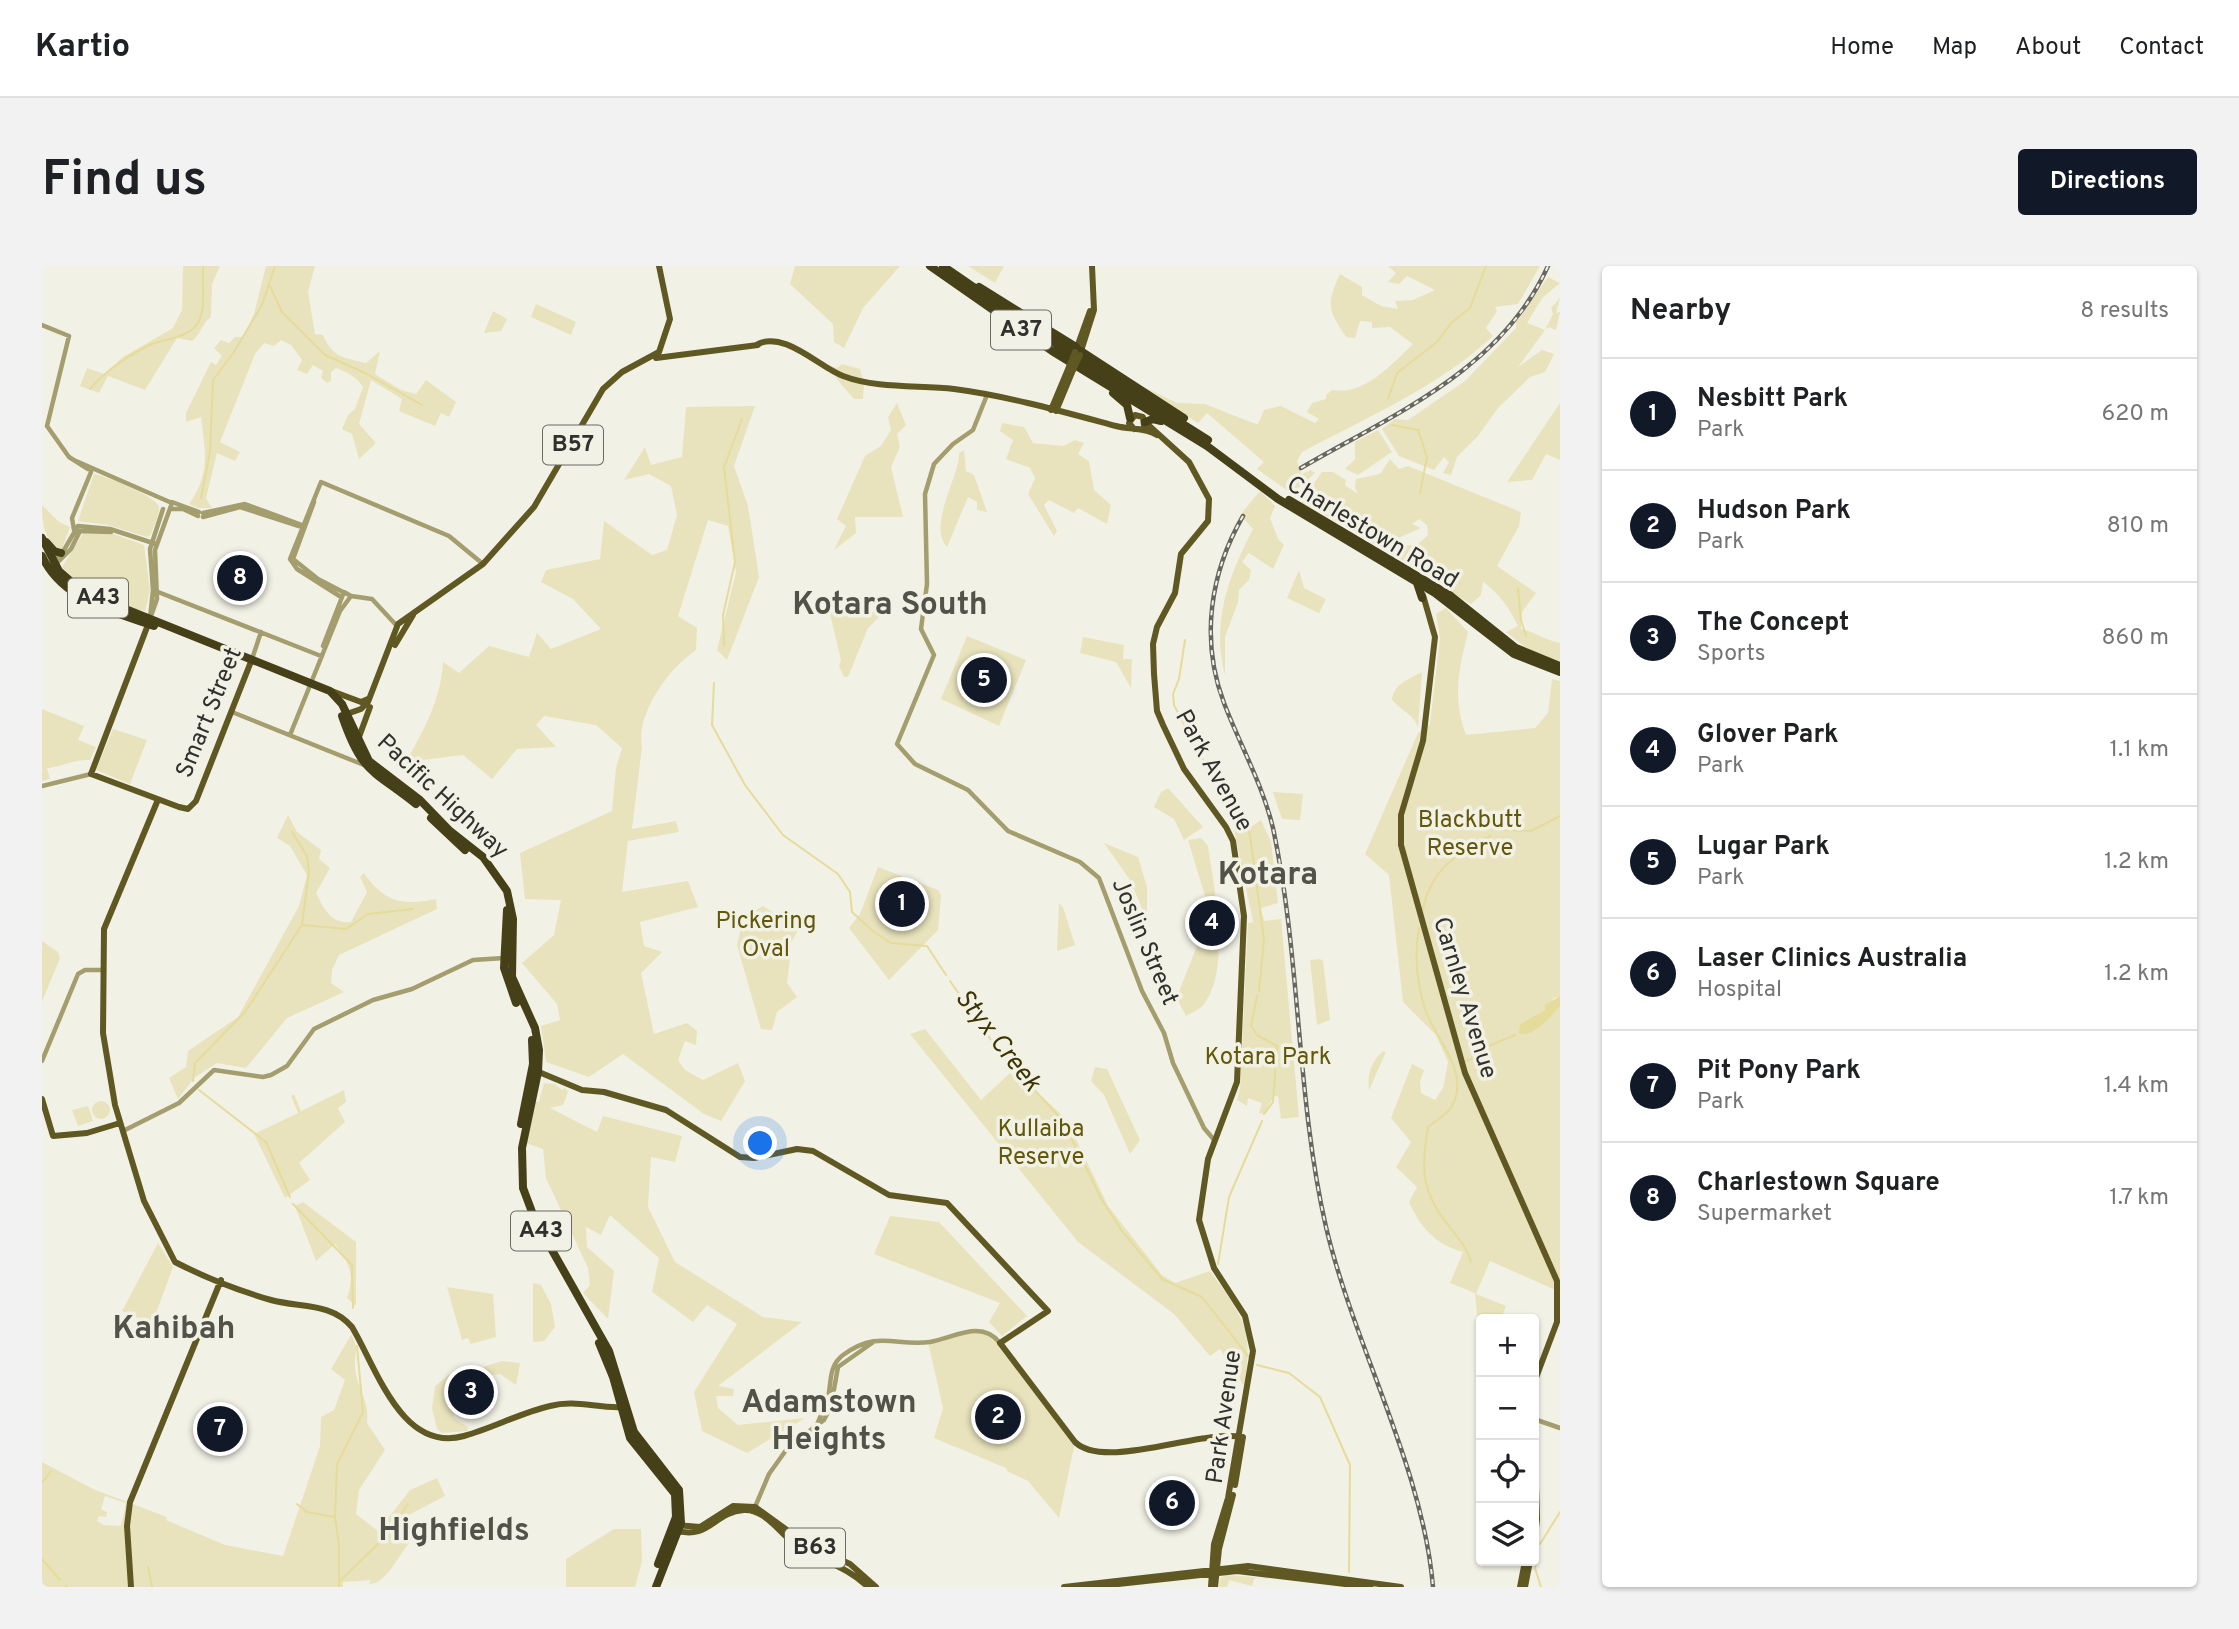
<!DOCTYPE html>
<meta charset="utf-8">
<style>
:root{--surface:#fff;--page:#f2f2f2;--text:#202124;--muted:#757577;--line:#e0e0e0;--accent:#111827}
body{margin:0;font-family:Overpass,sans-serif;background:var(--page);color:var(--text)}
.controls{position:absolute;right:21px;bottom:21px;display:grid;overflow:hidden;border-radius:7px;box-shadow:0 2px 5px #0004}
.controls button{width:63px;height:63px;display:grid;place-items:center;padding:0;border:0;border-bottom:2px solid var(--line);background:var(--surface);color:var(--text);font:35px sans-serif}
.you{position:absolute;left:719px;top:878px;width:24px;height:24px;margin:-18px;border:5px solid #fff;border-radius:50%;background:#1a73e8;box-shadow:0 0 0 10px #1a73e833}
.badge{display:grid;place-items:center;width:46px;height:46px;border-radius:50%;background:var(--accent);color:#fff;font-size:23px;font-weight:700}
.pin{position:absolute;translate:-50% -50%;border:4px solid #fff;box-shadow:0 2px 7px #0006}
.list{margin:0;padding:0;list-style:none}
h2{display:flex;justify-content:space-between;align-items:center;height:91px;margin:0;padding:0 28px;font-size:30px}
h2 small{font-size:23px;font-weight:400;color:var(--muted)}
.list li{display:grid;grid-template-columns:46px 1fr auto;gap:21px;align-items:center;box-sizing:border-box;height:112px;padding:0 28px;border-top:2px solid var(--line)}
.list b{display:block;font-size:26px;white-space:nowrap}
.list p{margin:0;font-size:23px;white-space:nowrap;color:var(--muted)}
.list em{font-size:23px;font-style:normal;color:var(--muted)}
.icon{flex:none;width:38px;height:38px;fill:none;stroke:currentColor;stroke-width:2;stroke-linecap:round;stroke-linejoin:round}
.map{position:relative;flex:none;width:1518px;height:1321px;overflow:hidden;border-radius:7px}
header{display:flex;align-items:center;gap:42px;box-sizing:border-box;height:98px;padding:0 35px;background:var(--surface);border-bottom:2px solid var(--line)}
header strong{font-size:33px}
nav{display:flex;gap:38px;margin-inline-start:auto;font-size:24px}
.intro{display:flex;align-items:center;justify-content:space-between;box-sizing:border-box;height:168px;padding:0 42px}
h1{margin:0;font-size:49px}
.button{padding:18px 32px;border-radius:7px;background:var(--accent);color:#fff;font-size:24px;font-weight:700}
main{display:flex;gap:42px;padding:0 42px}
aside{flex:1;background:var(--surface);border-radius:7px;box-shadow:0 2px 5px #0004}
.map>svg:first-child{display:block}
</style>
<header>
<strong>Kartio</strong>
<nav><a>Home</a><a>Map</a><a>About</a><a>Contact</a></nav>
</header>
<div class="intro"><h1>Find us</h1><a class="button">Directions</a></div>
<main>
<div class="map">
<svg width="1518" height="1321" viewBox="0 0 1518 1321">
<rect width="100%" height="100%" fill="#f2f1e6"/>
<path fill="#e8e3bc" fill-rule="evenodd" d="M141,0H178L170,18L169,51C160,57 159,68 150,75L135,72L103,124L66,110L57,127L38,120L45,102L62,108L81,91L131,62L140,44Z
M224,0H273L266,26L273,68L281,69C290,91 302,92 324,97L338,85L333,108L359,124L374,128L384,114L414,136L407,151L399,147L393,160L357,145L360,133L329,114L317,158L334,177L317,193L310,168L300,163L306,149L313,143L321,121C314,110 306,107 294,102L289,106V115L285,117L279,112L281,105L271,99L265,108L255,104L260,94L249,79L239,74L232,80L222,77L213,88L178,176L198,186L193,195L175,187L164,232L170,242H156L147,238C169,207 163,186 159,151L144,156V147L169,96L174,99L180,90L172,82L179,74L187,77L193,71H201L212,48Z
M753,0H858L821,42L802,82L792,76L791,58L748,18Z
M926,0H962L953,17Z
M1346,0H1498L1476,38L1453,41L1455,45L1444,62L1451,70C1396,121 1326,151 1260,186L1255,195L1260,208L1269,204L1273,207L1250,228L1215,203L1222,196L1165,147L1156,157L1100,120L1135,137L1163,138L1211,157L1216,158L1222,144L1239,140L1273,157L1277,153L1265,146L1270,137L1284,133V129L1290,124C1322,130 1349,99 1371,78L1348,61L1330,62V56L1318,55L1313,72L1304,71C1286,44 1284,39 1298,8L1320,21V29L1339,40L1356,43L1353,35L1371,34L1393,24L1365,10L1357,18L1346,16L1354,7Z
M1506,11L1518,17L1500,32L1485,57L1503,64L1511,48L1509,42L1518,32L1514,47L1518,46L1514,64L1507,61L1503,64L1476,101L1500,84L1512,88L1503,106L1488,111L1456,142L1436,170L1415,191L1409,209L1401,207L1407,196L1402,191L1392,204L1357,190L1340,163L1353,153L1366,154L1423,115L1474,62V56Z
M494,38L534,56L529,69L489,51Z
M451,45L465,53L459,65L442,67Z
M800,98L818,103L821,113L804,110L788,100L795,102Z
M793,111L822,118L821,133H812Z
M855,137L864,159L855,168L858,181L849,201L861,251H813L814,267L792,284L804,260L795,253L823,190L839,180L849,164L846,151Z
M1518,137V194L1504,188L1490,214L1465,216Z
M713,140L692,200L706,240L717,311L685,394L675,384L694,306L686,260L666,254L636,350L655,362L654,384C628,401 593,448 600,481L590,563L634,555L637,566L586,575L580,626L646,615L656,641L598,656L602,680L620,686L599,707L612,768L645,757L655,765L654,779L643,775L636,794L643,804L661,814L696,797L703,815L679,855L662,848L581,788L547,811L504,796L499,760L518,754L515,738L480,697L512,669L519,634L483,633L478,587L570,545L574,502L580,482L554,459L502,450L494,459L514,481L475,483L450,513L421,489L364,496C382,463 399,434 401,396L417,407L447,380L487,391L495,367L509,383L559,363L531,333L499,316L504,304L558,293L562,255L610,289L625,284L635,249L629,220L607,208L582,214L603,181L609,199L640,191L644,141Z
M960,157L982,161L991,177L1021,180L1033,174L1042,177L1036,188L1047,195L1052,224L1069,239L1065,258L1036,242L1032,247L1007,234L1002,239L1015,265L1012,270L986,228L993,212L988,202L964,193L971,174L958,165Z
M1336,164L1350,186L1316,209L1303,203L1313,193V176Z
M922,184L924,205L932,209L945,246L935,244V236L926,231L905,281C885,259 918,210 917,187Z
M1348,193L1357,203L1366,200L1479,246L1477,260L1455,300L1494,327L1480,346L1479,363C1494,366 1503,374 1518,377V395L1487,384L1464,366L1476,360C1467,342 1458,328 1441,316L1439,329L1429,338L1404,323L1398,315L1314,268L1316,265L1351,280L1375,279L1386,269L1385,259L1377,253L1370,258L1379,262L1356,272L1310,259H1300L1258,236L1280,206H1291L1304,214L1303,219L1316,228L1313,222L1314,213L1338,208Z
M52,208C64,210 114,230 117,241C118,250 111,260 109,269L105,271L66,259L36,255Z
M1218,225L1233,240L1228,252L1236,273L1242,279L1231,303L1207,287L1200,296L1209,304L1207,314L1197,324L1196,336L1183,371V409C1169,356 1187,309 1211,263L1198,249Z
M0,239L17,256L28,261L20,283L16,285C2,270 0,259 0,239Z
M42,266H66L102,279L108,324L103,345C73,340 41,323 20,301Z
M1257,304L1262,322L1284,333L1277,347L1245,332Z
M1404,342L1426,366C1417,402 1410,432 1424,469L1493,462L1506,447L1510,413L1518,415V730L1512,732L1503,744L1478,758L1502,757L1506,749L1518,740V1026L1448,995L1434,1028L1464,1040L1459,1053H1439V1091L1433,1027L1408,1017L1421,986C1394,979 1378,961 1367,936L1375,921L1354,901L1369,876L1349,852L1370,798L1382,804L1378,815L1379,827L1393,834L1401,822L1406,796L1394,769L1361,736L1347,609L1323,588L1376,467L1388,458L1398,372L1394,348Z
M835,346L837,351L826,362L806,411H802L797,400L799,394L788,348Z
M925,370L984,394L957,460L899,433Z
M1041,371L1082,379L1081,393H1090L1089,422L1074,396L1038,387Z
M1380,406L1376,461C1371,447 1358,445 1350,433C1353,417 1367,413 1380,406Z
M0,443L42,460L36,474L54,481L48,494C27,494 21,501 5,502L8,513L0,515Z
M71,463L105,474L88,518L54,504Z
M1126,522L1161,561L1142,574L1132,553L1112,541L1119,526Z
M1231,526L1261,528L1258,554L1240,553Z
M246,549L255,566L279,584L277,593L288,602L274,627C282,643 289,658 309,656L325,626L318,611L322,607C342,636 360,640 394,633L395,643L297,689L290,704L289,717L302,726L245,752L204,802L175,797L152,812L136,833L127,812L144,801L146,785L196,751L257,640L265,609L248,580L235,572Z
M1219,554L1229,576L1236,637L1219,642L1222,655L1239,653L1257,851L1239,853L1236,830H1232L1222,848L1217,847L1220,837L1206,832L1205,840L1195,834L1198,823L1206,657L1211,656L1192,563L1204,555L1209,561Z
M1159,572L1166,580C1172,621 1189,703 1162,738C1159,743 1149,747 1144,750L1136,735V728L1166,652L1163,630L1146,574Z
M1062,577L1096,591L1105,621V654L1088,614Z
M836,601L896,624L899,629L896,664L847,714L807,662L818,648Z
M1017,637L1021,641L1033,679L1015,685Z
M721,640L757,663L742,688L748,692L745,717L755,731L735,746L730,764L719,763L695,679L701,652Z
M0,675L16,686L18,692L0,736Z
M1278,693L1281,695L1288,754L1275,759L1268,694Z
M883,763L939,834L968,807L994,825L1025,854L1066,940L1120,1009L1133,1017L1168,1005C1201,1051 1212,1062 1202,1120L1178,1083L1168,1090L1132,1048L1036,976L868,768Z
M1341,785L1344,786L1327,824C1325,808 1329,796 1341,785Z
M1053,801L1065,803L1098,874L1088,888L1062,829L1049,815Z
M502,817L513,818L520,824L523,822L526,826L521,839L508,842L555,866L561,850L640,870L633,896L609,891L606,941L633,996L721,1051L760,1056L676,1120L692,1123L691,1130H674L676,1142L696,1159L763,1152L705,1187L660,1165L652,1126L695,1058L665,1039L651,1056L610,1026L617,992L568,949L559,969L544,961L545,981L572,1005L566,1053L541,1027L548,1019L546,1002L504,912L501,883L484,877L493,835L497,836Z
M302,824L304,836L296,842L303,856L257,897L268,914L243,932L212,868L256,847L249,830L252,828L259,845Z
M50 844a9 9 0 1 1 18 0a9 9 0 1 1-18 0Z
M46,840L51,855L36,860L30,844Z
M261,936L314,976V1040L305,1032C313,1008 308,998 293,978L274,995L253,940Z
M848,950L897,956L985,1050L960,1070L947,1056L958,1037L832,988Z
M116,977L131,1001L110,1058L80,1045Z
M491,1017L499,1019L509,1038L513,1061L502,1075L491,1076Z
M405,1021L451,1028L454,1071L429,1078L426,1072L420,1074Z
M937,1064L953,1071L1033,1176L1017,1252L986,1215L965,1205L964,1202L892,1172L901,1142L886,1076Z
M309,1069C318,1082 312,1087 313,1102C315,1122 328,1136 325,1157L343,1184L317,1224L314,1248L336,1265L368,1224L395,1212L403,1230L365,1250L373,1271C358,1283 347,1318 327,1318L329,1314L301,1316V1321H0V1196L51,1223L125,1251L124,1254L183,1279L241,1290L278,1180L279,1151L292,1144L303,1114L289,1103ZM63,1230L84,1237L79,1260L62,1259L55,1255L57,1250L64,1251L65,1246L59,1243Z
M460,1095L478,1097L474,1119L458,1108L448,1109L441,1101Z
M418,1108L405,1125L410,1133L412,1152L426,1161L425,1165L400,1167L395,1163L390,1142L393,1120L407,1109Z
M176,1144L193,1151L179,1184L164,1176Z
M572,1263H599L600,1295L593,1321H524V1293Z
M1184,1309L1226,1312V1313L1213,1311L1210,1320L1187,1314L1185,1321H1177L1178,1312Z"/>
<path fill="#e5db9a" d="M1518,730V740C1509,750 1491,773 1477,767L1478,758L1503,744V739Z"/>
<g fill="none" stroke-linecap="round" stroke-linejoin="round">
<path stroke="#e5db9a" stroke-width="2" d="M227,18L240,46L283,89L323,107L380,139
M48,123C63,105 88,88 110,78C124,72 147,73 157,55C164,40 160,16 161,0
M1346,133L1355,107L1395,76L1410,56L1428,42L1444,0
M1350,159L1376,164L1385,191L1378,227
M159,232L168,186L171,114L192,86L220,39L233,0
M1476,322L1479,354L1484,370
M1143,374L1137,413L1131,428L1132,439L1161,494L1201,549L1208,569L1222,674L1217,725
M682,380L681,349L693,296L682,201L700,153
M672,417L670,459L703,519L741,569L796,608L808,626L810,646L832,666L849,677L885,680L904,709
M1460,564L1489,565L1518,550
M1381,644C1388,605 1415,586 1449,570
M261,659L304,663L326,648L371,643
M1377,662C1372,689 1375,717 1383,743C1393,773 1429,806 1410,840C1406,848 1393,855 1386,861C1379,902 1379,926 1406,959C1415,971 1425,981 1429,996
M908,715L956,784L1021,855L1060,934L1080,965L1120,1013L1160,1031L1207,1091
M1215,730L1209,760L1215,769L1235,780L1231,836L1222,848
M1424,795L1439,789L1444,781L1473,769
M151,815L153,797L203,746L260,659L267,605L265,590L250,566
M157,824L224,876L248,931
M251,938L310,999L311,1042
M1176,998L1187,931L1220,855
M1215,1099L1247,1107L1278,1131L1308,1199L1307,1306
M0,1217L9,1205
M255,1238L265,1246L292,1251
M1498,1278L1518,1246
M1496,1286L1493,1302L1499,1321
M0,1293L18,1314
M106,1301L110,1321
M298,1315L344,1270L366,1238
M24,1320L25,1321
M297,1321V1279L293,1251L295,1198L321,1146L315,1080"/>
<path stroke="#a49d6e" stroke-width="4.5" d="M0,59L27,70L5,160L27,191L46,203
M945,129L931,164L911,178L892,198L883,228L885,318L879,363L892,389L855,478L873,498L926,524L966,565L1038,596L1057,612L1100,725L1122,767L1131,797L1162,862L1173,875
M34,195L130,237L113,284L115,333L108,353
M130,236L157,246
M272,236L251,293L276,313L301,326
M129,243H141L156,250
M161,247L203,238L260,259
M161,251L198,241L260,261
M32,264L30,252L49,206
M10,295L22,284L36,260L68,263L114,278
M13,299L29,283L38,265L69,266
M111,324L279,390
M299,331L255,303L248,293L279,216L407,270L441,298
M108,352L111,324L108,283L121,243
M281,380L302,326L309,330L330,333L355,360
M210,393L219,366
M190,446L322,499
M248,469L298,345L309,330
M0,520L49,508
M0,795L36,708L43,704H60
M81,865L137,837L172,804L221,811L229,809L245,800L272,763L331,734L370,723L431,694L462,692
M1492,1153L1518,1162
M774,1163C776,1153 781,1147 784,1138C791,1121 784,1102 801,1089C837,1063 854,1081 888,1076C912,1072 939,1053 958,1077
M713,1241L727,1208L747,1180L782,1154L789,1140L796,1101L830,1077"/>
<path stroke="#605822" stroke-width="6" d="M714,79C741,63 777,101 801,110C835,123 877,119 912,123C966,130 1022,146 1074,160C1088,164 1103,161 1115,169
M1034,84L1048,45
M1038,88L1052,44L1050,0
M614,92L716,79
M1009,144L1027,101
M1014,145L1031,104
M1103,156L1147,196L1167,233L1166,255L1139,288L1133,327L1115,361L1111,378L1112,408L1115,445L1121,459L1142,503L1184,561L1191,575L1202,650L1195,816L1166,893L1157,954L1172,1002L1203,1050L1211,1085L1186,1232L1172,1278L1169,1321
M1092,163L1087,157L1093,149L1101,151L1102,160
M1381,329L1393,371L1381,475L1359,549V579L1423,807L1515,1015V1056L1492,1117
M107,356L49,508L137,541L146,543L154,535L210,393
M353,379L371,349
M287,424L319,436L326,433
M302,449L319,443L326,436L356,358L441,298L492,241L561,123L580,106L617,86L628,53L617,0
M317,471L328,441
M115,536L62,663L61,767L73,839L102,935L133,996C162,1011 198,1025 229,1034C258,1042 289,1036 310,1061C335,1103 360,1187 422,1170C451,1162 478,1147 508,1140C534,1133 556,1143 582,1141
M492,804L540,824L562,826L624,844L698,891L712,892L755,883L771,885L847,929L905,937L1006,1045L958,1077L1033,1176C1063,1205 1159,1163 1200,1171
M0,833L11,870L45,867L78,857
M1492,1156L1495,1253L1492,1279
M1193,1219L1201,1171
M634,1259L658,1261L691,1240L713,1241L763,1277L808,1298L834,1321
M632,1264C668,1275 671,1246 702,1244C721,1243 734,1262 747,1273C771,1293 803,1298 826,1321
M89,1321L85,1260L88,1236L179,1014
M1022,1321L1206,1300L1359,1321
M1049,1321L1195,1305L1328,1321
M1173,1321L1177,1283L1191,1229
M1478,1321L1483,1295
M1483,1321L1488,1295"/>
<path stroke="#464018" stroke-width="8" d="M888,0L1010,85L1165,180L1236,233L1393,327L1472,388L1518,406
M901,0L1017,80L1166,174
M937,21L1034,81
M1039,85L1142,152
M1071,127L1085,139L1088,152
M1103,156L1111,153L1119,155
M1247,234L1409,330L1474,382L1518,400
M0,272L17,305L41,326L288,425L300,438L327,495L378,534L408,565L441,591L465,625L471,653L470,711L493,762L497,784L496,806L480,882L481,922L493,954L567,1085L592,1166L637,1224L639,1257L614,1321
M4,276L12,285L19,287
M0,290C19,333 71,346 112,360
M1375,317L1380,332
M300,450C320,508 330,503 374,538
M389,552L423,584
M465,644L462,702L474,737
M479,858L491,798L490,774
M557,1077L571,1111L588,1172L633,1228L634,1251L616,1298"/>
<g stroke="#676660" stroke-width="4.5">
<path id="rail" d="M1259,202C1352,148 1459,104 1506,0
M1201,250C1168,307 1158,374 1182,437C1198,479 1220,517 1231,562C1259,693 1254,830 1284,961C1312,1080 1381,1201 1391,1321"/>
</g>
<use href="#rail" stroke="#f2f1e6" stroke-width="2" stroke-dasharray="5" stroke-linecap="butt"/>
<path stroke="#605822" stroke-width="6" d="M1027,101L1033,86
M1031,104L1038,89"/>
</g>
<g text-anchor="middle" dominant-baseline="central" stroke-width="7" stroke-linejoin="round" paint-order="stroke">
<g fill="#f2f1e6" stroke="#6b6a64" stroke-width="2">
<rect x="949" y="44.5" width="60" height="39" rx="5"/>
<rect x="501" y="159.5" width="60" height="39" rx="5"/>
<rect x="26" y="312.5" width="60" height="39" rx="5"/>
<rect x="469" y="945.5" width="60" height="39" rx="5"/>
<rect x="743" y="1262.5" width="60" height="39" rx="5"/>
</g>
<g font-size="23" font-weight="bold" fill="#31302c">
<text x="979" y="64">A37</text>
<text x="531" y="179">B57</text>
<text x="56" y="332">A43</text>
<text x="499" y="965">A43</text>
<text x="773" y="1282">B63</text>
</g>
<g font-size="24" fill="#31302c" stroke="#f2f1e6">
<text transform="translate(1330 267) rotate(31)">Charlestown Road</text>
<text transform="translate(168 447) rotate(-68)">Smart Street</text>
<text transform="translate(1171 505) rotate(61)">Park Avenue</text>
<text transform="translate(400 531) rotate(43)">Pacific Highway</text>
<text transform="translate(1102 676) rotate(67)">Joslin Street</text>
<text transform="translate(1422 732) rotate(73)">Carnley Avenue</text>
<text transform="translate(1183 1151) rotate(-82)">Park Avenue</text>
</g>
<g font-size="24" fill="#625808" stroke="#f2f1e6">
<text x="1428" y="555">Blackbutt<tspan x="1428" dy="28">Reserve</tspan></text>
<text x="724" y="656">Pickering<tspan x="724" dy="28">Oval</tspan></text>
<text x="1226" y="792">Kotara Park</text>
<text x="999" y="864">Kullaiba<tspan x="999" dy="28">Reserve</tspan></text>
</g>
<g font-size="26" font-style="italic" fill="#3c3500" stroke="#f2f1e6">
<text transform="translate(955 775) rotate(52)">Styx Creek</text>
</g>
<g font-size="32" font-weight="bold" fill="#535249" stroke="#f2f1e6">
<text x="848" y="340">Kotara South</text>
<text x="1226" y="610">Kotara</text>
<text x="132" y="1064">Kahibah</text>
<text x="787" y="1138">Adamstown<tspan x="787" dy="37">Heights</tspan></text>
<text x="412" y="1266">Highfields</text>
</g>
</g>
</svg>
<div class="controls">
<button>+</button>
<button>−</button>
<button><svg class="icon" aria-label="locate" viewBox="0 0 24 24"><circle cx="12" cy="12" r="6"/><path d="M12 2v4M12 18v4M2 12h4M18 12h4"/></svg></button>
<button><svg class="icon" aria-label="layers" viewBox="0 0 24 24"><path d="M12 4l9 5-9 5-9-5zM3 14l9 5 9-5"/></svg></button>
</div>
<div class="you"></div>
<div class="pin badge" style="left:860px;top:638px">1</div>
<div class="pin badge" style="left:956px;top:1151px">2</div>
<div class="pin badge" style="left:429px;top:1126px">3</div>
<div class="pin badge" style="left:1170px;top:657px">4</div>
<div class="pin badge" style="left:942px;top:414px">5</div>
<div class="pin badge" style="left:1130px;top:1237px">6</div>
<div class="pin badge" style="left:178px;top:1163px">7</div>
<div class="pin badge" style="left:198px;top:312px">8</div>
</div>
<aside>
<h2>Nearby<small>8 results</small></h2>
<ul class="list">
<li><span class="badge">1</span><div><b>Nesbitt Park</b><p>Park</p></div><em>620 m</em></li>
<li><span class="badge">2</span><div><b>Hudson Park</b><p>Park</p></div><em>810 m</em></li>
<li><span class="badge">3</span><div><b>The Concept</b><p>Sports</p></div><em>860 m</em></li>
<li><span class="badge">4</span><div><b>Glover Park</b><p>Park</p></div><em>1.1 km</em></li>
<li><span class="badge">5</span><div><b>Lugar Park</b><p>Park</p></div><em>1.2 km</em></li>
<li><span class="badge">6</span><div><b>Laser Clinics Australia</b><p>Hospital</p></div><em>1.2 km</em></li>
<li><span class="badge">7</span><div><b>Pit Pony Park</b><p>Park</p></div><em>1.4 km</em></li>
<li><span class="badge">8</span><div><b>Charlestown Square</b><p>Supermarket</p></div><em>1.7 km</em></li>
</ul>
</aside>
</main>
